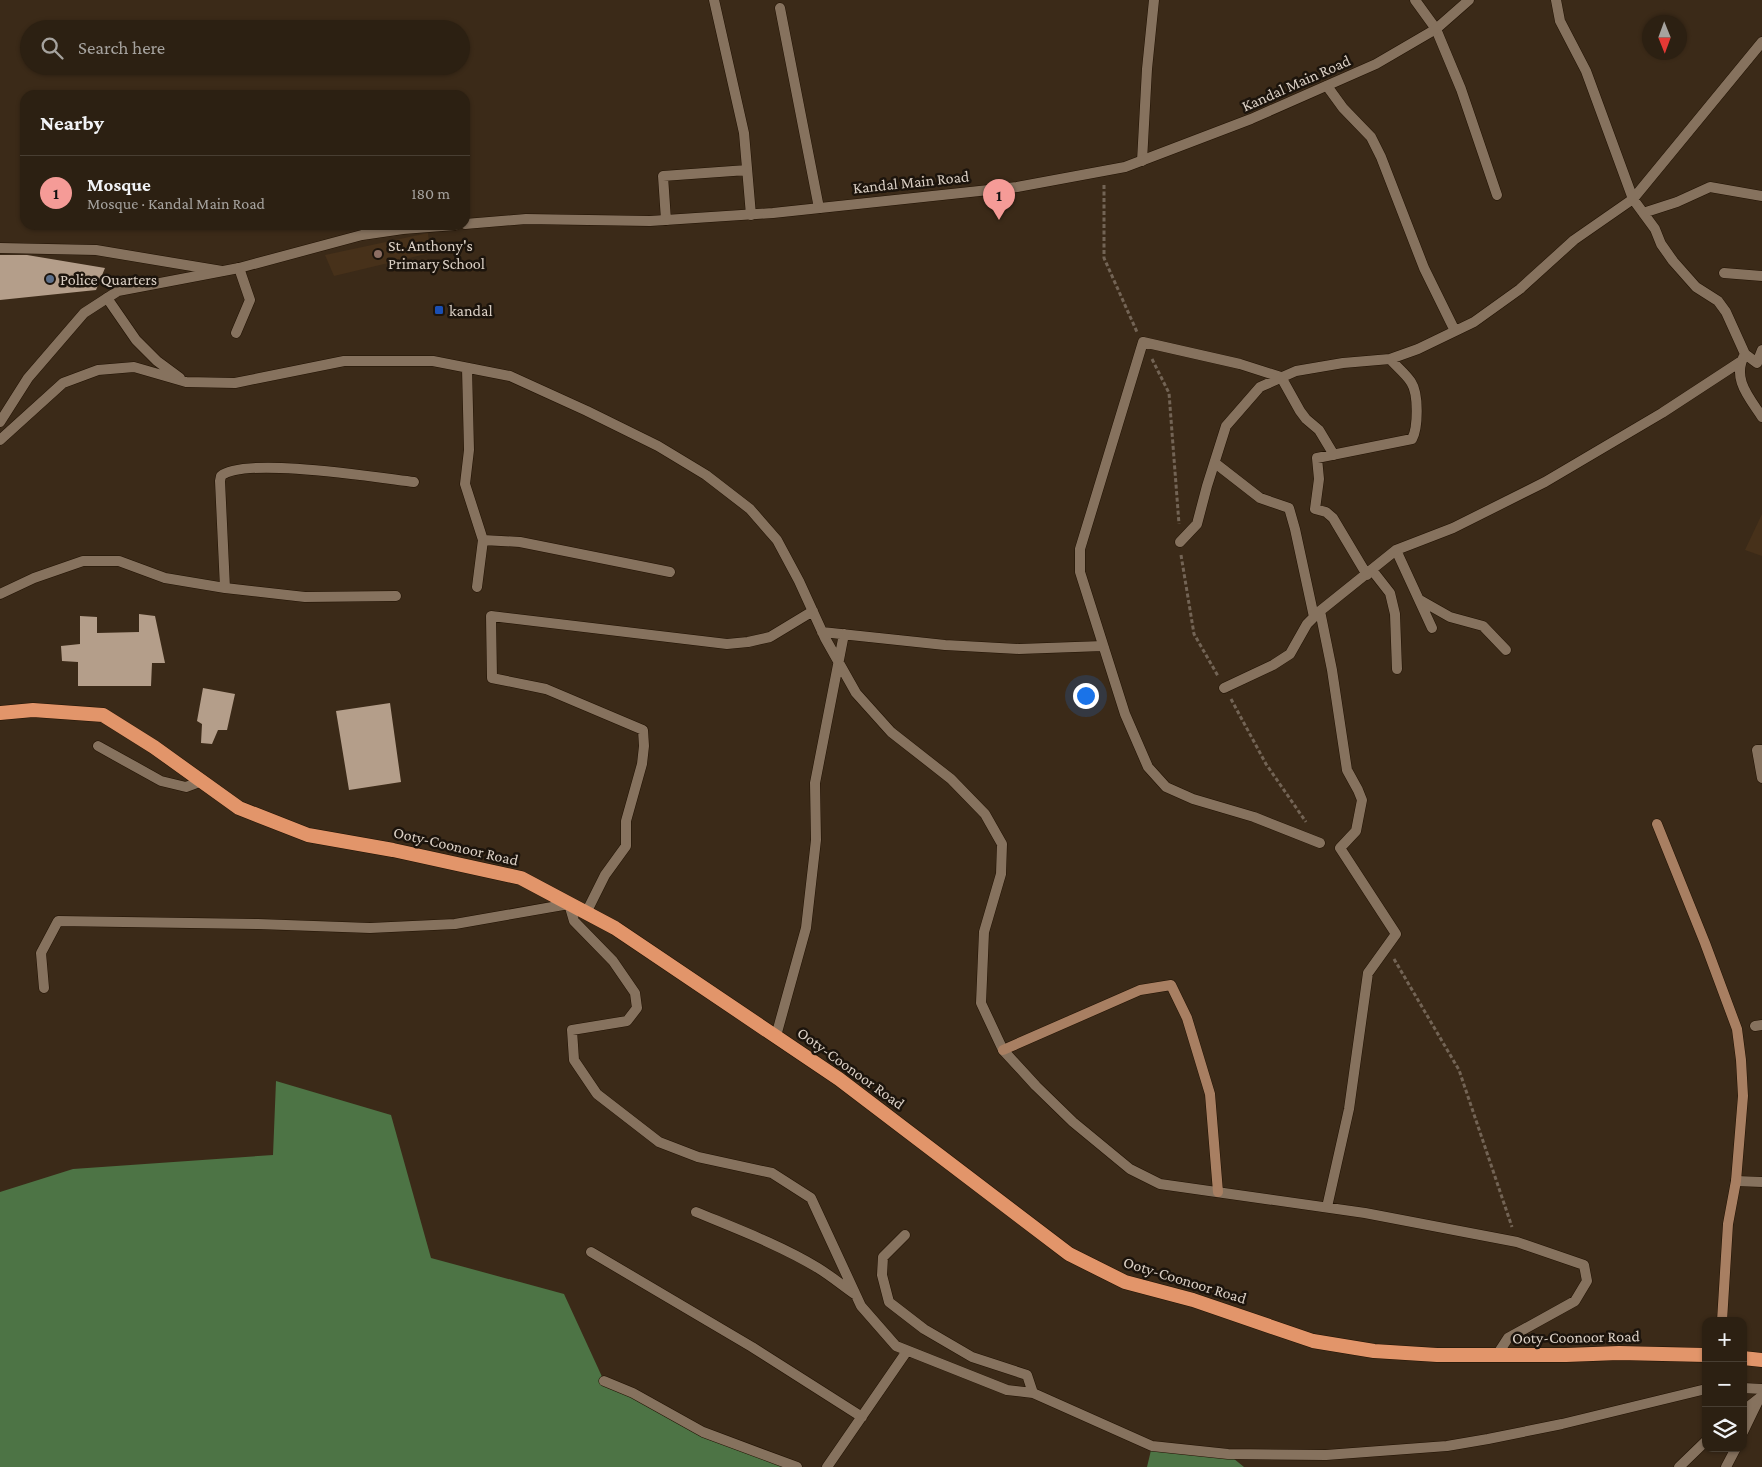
<!DOCTYPE html>
<meta charset="utf-8">
<style>
:root{--surface:#2c2012;--page:#34281b;--text:#f1f3f6;--muted:#a6a39f;--line:#483e32;--accent:#f59b97}
body{margin:0;font-family:"Crimson Pro",serif;background:var(--page);color:var(--text)}
.controls{position:absolute;right:15px;bottom:15px;display:grid;overflow:hidden;border-radius:10px;box-shadow:0 1px 4px #0004}
.controls button{width:45px;height:45px;display:grid;place-items:center;padding:0;border:0;border-bottom:1px solid var(--line);background:var(--surface);color:var(--text);font:25px sans-serif}
.compass{position:absolute;left:1642px;top:15px;width:45px;height:45px;border-radius:50%;background:var(--surface);box-shadow:0 1px 4px #0004;rotate:179deg}
.you{position:absolute;left:1085px;top:695px;width:18px;height:18px;margin:-12px;border:4px solid #fff;border-radius:50%;background:#1a73e8;box-shadow:0 0 0 8px #1a73e833}
.badge{display:grid;place-items:center;width:32px;height:32px;border-radius:50%;background:var(--accent);color:#111;font-size:16px;font-weight:700}
.pin{position:absolute;translate:-50% -41px;filter:drop-shadow(0 1px 2px #0008)}
.pin::after{content:'';position:absolute;top:26px;width:18px;height:15px;background:inherit;clip-path:polygon(0 0,100% 0,50% 100%)}
.list{margin:0;padding:0;list-style:none}
h2{display:flex;justify-content:space-between;align-items:center;height:65px;margin:0;padding:0 20px;font-size:21px}
h2 small{font-size:16px;font-weight:400;color:var(--muted)}
.list li{display:grid;grid-template-columns:32px 1fr auto;gap:15px;align-items:center;box-sizing:border-box;height:75px;padding:0 20px;border-top:1px solid var(--line)}
.list b{display:block;font-size:19px;white-space:nowrap}
.list p{margin:0;font-size:16px;white-space:nowrap;color:var(--muted)}
.list em{font-size:16px;font-style:normal;color:var(--muted)}
.icon{flex:none;width:28px;height:28px;fill:none;stroke:currentColor;stroke-width:2;stroke-linecap:round;stroke-linejoin:round}
.map{position:relative;flex:none;width:1762px;height:1467px;overflow:hidden}
.search{position:absolute;background:var(--surface);box-shadow:0 1px 4px #0004;left:20px;top:20px;width:450px;height:55px;display:flex;align-items:center;gap:12px;box-sizing:border-box;padding:0 18px;border-radius:28px;color:var(--muted);font-size:19px}
.panel{position:absolute;background:var(--surface);box-shadow:0 1px 4px #0004;left:20px;top:90px;width:450px;height:140px;border-radius:15px}
.map>svg:first-child{display:block}
</style>
<div class="map">
<svg width="1762" height="1467" viewBox="0 0 1762 1467">
<rect width="100%" height="100%" fill="#3b2a18"/>
<path fill="#47311a" d="M428,233L430,253L334,276L325,255Z
M1762,514V556L1745,550Z"/>
<path fill="#4d7445" d="M276,1081L391,1115L431,1258L564,1294L604,1381L703,1432L797,1467H0V1192L73,1169L273,1155Z
M1152,1446L1228,1454L1244,1467H1147Z"/>
<path fill="#b49e8a" d="M0,255H27L105,268L96,290L0,300Z
M139,614L155,616L165,663H152L151,686H78V662L62,661L61,646L80,644V616L97,617V633L139,632Z
M203,688L235,694L227,730H218L212,744L201,743L202,724L197,721Z
M390,703L401,782L349,790L336,711Z"/>
<g fill="none" stroke-linecap="round" stroke-linejoin="round">
<g stroke="#211203" stroke-width="11">
<path id="service" d="M225,588L220,481L221,476C244,456 380,478 414,482
M0,594L34,578L83,561H119L165,578L225,588L305,597L396,596"/>
</g>
<g stroke="#211203" stroke-width="11">
<path id="minor" d="M714,0L744,133L751,215
M1415,0L1436,29L1461,89L1497,195
M1556,0L1560,21L1586,71L1633,199L1655,229L1661,244L1673,261L1696,287L1718,301L1726,312L1745,354C1731,378 1749,397 1762,417
M780,8L819,208
M1327,86L1343,108L1371,137L1381,157L1424,268L1455,331
M1142,161L1147,69L1154,0
M1643,213L1677,202L1710,187L1762,196
M666,220L663,176L747,170
M0,248L96,250L222,271
M1724,273L1762,276
M107,298L136,340L157,361L180,378
M236,333L250,300L239,268
M1745,354L1757,363L1762,350
M467,368L469,450L465,484L483,540L477,587
M0,440L63,383L98,370L134,367L186,382L235,383L344,361H433L510,376L587,411L658,446L706,475L750,509L777,540L799,581L825,638L856,693L891,732L951,779L985,814L1002,844L1001,874L984,932L981,1003L1003,1050L1036,1086L1073,1122L1130,1169L1160,1184L1365,1213L1517,1242L1584,1265L1587,1281L1575,1301L1508,1338L1497,1355
M1215,463L1260,498L1289,508L1295,529L1314,617
M483,540L520,542L670,572
M1180,542L1197,524L1207,486L1226,426L1260,387L1296,371L1343,363L1390,359L1418,349L1474,322L1520,289L1574,240L1633,199L1762,42
M1396,550L1432,628
M1372,570L1390,593L1395,614L1397,669
M1367,575L1333,518L1326,512L1315,509L1319,479L1317,458L1412,439C1418,428 1419,394 1411,382C1406,374 1397,367 1390,359
M1420,600L1450,617L1483,626L1506,650
M1320,611L1332,670L1347,770L1358,790L1362,800L1356,831L1340,848L1396,934L1368,973L1349,1109L1327,1207
M822,632L945,645L1019,649L1103,646
M1224,688L1273,665L1290,654L1307,624L1320,611L1396,550L1453,528L1545,482L1662,413L1740,362
M98,746L161,781L186,787L202,781
M1762,750H1757L1762,778
M1320,843L1254,817L1193,799L1166,787L1148,767L1125,714L1080,572V549L1143,342L1240,364L1281,377L1300,411L1306,419L1319,430L1334,455
M586,913L605,875L626,846V821L642,764L644,746L643,730L546,689L492,678L491,616L727,644L748,642L770,637L813,611
M44,988L41,953L58,921L258,924L370,928L455,924L569,904L574,921L613,961L635,993L637,1008L627,1021L572,1030L574,1060L597,1094L659,1142L698,1157L772,1173L811,1198L861,1306L896,1346L1007,1390L1033,1393L1027,1375L972,1357L924,1329L889,1302L882,1275L883,1257L905,1235
M1755,1026L1762,1025
M776,1036L806,928L816,840L815,783L844,634
M1736,1181L1762,1182
M696,1212C737,1229 780,1245 818,1268C831,1276 843,1286 856,1295
M591,1252L752,1347L862,1417
M604,1381L633,1393L703,1432L797,1467
M1743,1388L1762,1389
M1033,1393L1152,1446L1228,1454L1326,1455L1447,1446L1488,1439L1562,1424L1706,1389
M1743,1432L1759,1399
M827,1467L907,1351
M1726,1467L1736,1448"/>
</g>
<g stroke="#211203" stroke-width="11">
<path id="tertiary" d="M465,224L526,219L650,221L773,213L1017,187L1125,167L1251,119L1376,64L1436,29L1469,0
M0,422L28,378L84,313L118,291L239,268L362,235L403,229L455,225
M1743,1411L1762,1396
M1679,1467L1706,1441"/>
</g>
<g stroke="#211203" stroke-width="11">
<path id="secondary" d="M1657,824L1705,943L1737,1029L1741,1060L1743,1096L1736,1181L1728,1224L1722,1321
M1003,1050L1140,990L1171,985L1187,1018L1210,1094L1218,1192"/>
</g>
<g stroke="#211203" stroke-width="15">
<path id="trunk" d="M0,713L33,710L103,715L154,747L239,808L308,835L393,850L521,878L615,928L839,1079L1069,1254L1125,1282L1193,1300L1313,1341L1374,1351L1437,1355H1566L1619,1353L1706,1355
M1743,1358L1762,1360"/>
</g>
<path stroke="#736455" stroke-width="3" stroke-dasharray="4 2.5" stroke-linecap="butt" d="M1104,185V258L1137,332
M245,225L246,227L252,225
M277,225L278,228L286,225
M1152,359L1169,393L1179,524
M1181,555L1194,634L1218,676
M1231,699L1266,764L1306,822
M1394,959L1459,1070L1512,1227"/>
<use href="#service" stroke="#86725e" stroke-width="10"/>
<use href="#minor" stroke="#86725e" stroke-width="10"/>
<use href="#tertiary" stroke="#86725e" stroke-width="10"/>
<use href="#secondary" stroke="#a87f62" stroke-width="10"/>
<use href="#trunk" stroke="#e2956a" stroke-width="14"/>
</g>
<circle fill="#8d6e63" stroke="#1c140c" stroke-width="2" cx="378" cy="254" r="5"/>
<circle fill="#5c6f8a" stroke="#1c140c" stroke-width="2" cx="50" cy="279" r="5"/>
<rect fill="#1a4fb4" stroke="#1c140c" stroke-width="2" x="434" y="305" width="10" height="10" rx="2.5"/>
<g text-anchor="middle" dominant-baseline="central" stroke-width="5" stroke-linejoin="round" paint-order="stroke">
<g font-size="16" fill="#dacfc4" stroke="#1c140c">
<text transform="translate(1296 83) rotate(-24)">Kandal Main Road</text>
<text transform="translate(911 182) rotate(-6)">Kandal Main Road</text>
<text transform="translate(456 846) rotate(13)">Ooty-Coonoor Road</text>
<text transform="translate(851 1068) rotate(36)">Ooty-Coonoor Road</text>
<text transform="translate(1185 1280) rotate(17)">Ooty-Coonoor Road</text>
<text transform="translate(1576 1337) rotate(-1)">Ooty-Coonoor Road</text>
</g>
<g font-size="16" fill="#dacfc4" stroke="#1c140c" text-anchor="start">
<text x="388" y="245">St. Anthony's<tspan x="388" dy="18">Primary School</tspan></text>
<text x="60" y="279">Police Quarters</text>
<text x="449" y="310">kandal</text>
</g>
</g>
</svg>
<div class="controls">
<button>+</button>
<button>−</button>
<button><svg class="icon" aria-label="layers" viewBox="0 0 24 24"><path d="M12 4l9 5-9 5-9-5zM3 14l9 5 9-5"/></svg></button>
</div>
<svg class="compass" viewBox="-18 -18 36 36"><path d="M0-13l5 13h-10z" fill="#e53935"/><path d="M0 13l5-13h-10z" fill="#a6a39f"/></svg>
<div class="you"></div>
<div class="pin badge" style="left:999px;top:220px">1</div>
<div class="search"><svg class="icon" aria-label="search" viewBox="0 0 24 24"><circle cx="10" cy="10" r="6"/><path d="M15 15l6 6"/></svg>Search here</div>
<section class="panel">
<h2>Nearby<small></small></h2>
<ul class="list">
<li><span class="badge">1</span><div><b>Mosque</b><p>Mosque · Kandal Main Road</p></div><em>180 m</em></li>
</ul>
</section>
</div>
